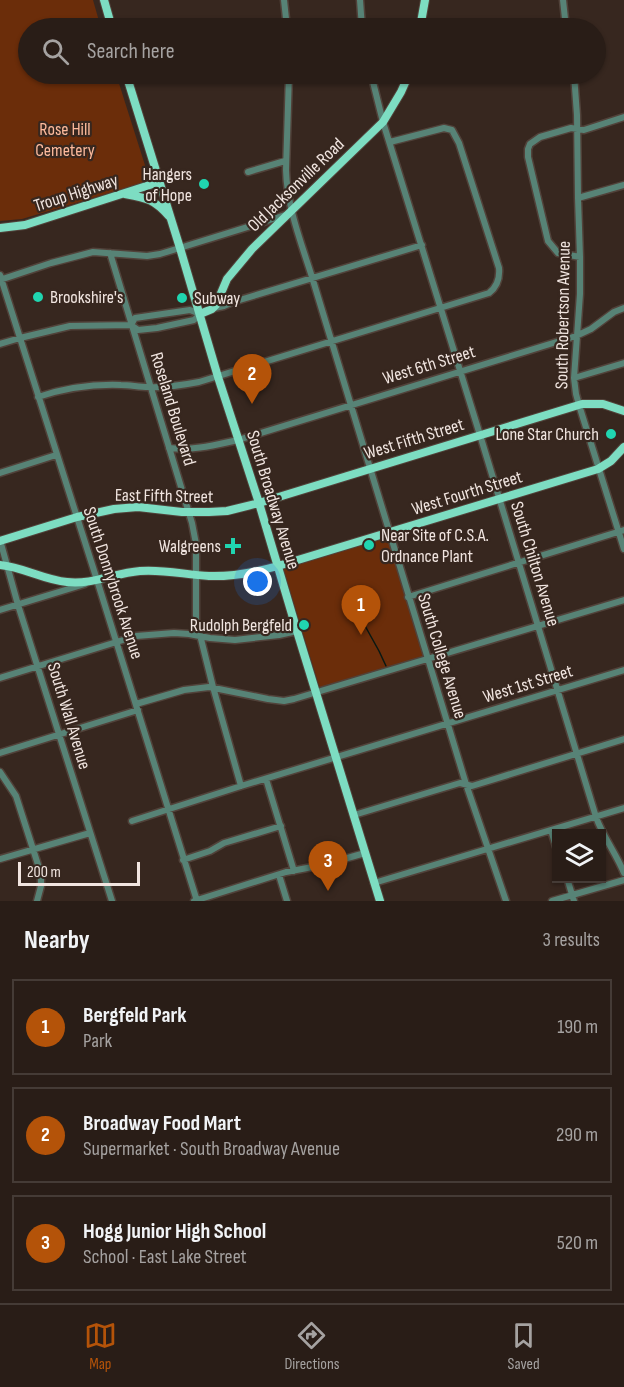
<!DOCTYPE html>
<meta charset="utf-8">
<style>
:root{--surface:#291d17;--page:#312620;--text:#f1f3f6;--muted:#a5a2a1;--line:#453b36;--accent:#b45309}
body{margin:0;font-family:"Sofia Sans Condensed",sans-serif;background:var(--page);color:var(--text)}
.controls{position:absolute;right:18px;bottom:18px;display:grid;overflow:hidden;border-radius:0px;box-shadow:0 2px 4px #0004}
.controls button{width:54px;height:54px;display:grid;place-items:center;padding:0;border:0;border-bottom:2px solid var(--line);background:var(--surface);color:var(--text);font:30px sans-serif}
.scale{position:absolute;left:18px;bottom:15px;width:122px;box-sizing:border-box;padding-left:6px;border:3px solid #f1e5e0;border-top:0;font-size:16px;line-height:21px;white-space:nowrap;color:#f1e5e0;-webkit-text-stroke:4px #37271f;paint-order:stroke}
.you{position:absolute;left:258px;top:582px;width:21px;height:21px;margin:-15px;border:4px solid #fff;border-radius:50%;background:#1a73e8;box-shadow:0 0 0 9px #1a73e833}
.badge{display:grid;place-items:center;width:39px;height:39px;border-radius:50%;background:var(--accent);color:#fff;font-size:20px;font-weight:700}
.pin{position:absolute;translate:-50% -50px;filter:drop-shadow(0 2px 3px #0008)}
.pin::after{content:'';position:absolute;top:32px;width:21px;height:18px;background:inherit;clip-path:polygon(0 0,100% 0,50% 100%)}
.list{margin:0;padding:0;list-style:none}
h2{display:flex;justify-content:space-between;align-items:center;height:78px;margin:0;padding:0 24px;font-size:26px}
h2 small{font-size:20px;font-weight:400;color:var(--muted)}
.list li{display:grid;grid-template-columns:39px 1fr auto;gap:18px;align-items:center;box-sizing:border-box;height:96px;margin:0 12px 12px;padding:0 12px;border:2px solid var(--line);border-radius:0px}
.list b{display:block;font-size:22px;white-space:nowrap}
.list p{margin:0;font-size:20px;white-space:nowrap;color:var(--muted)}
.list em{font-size:20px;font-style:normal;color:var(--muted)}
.icon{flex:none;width:33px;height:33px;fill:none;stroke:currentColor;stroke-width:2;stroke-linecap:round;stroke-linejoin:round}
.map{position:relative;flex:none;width:624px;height:901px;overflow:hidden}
.search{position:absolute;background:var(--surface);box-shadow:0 2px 4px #0004;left:18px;right:18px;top:18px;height:66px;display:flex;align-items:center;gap:15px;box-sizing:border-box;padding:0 21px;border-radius:33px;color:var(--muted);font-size:22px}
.sheet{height:402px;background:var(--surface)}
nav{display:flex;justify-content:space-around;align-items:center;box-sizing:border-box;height:84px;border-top:2px solid var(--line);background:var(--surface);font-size:16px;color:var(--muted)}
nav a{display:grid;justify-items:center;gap:3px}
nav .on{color:var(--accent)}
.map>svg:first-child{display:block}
</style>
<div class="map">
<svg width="624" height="901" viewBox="0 0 624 901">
<rect width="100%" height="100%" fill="#37271f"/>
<path fill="#6b2d0a" d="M0,0H93L101,28H28V74H116L150,181L22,219L0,221Z
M388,536L425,658L320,689L283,568Z"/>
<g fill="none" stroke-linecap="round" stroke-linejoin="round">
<path stroke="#081813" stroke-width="1.5" d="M364,624L379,651L386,666"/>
<g stroke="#51423a" stroke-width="9">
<path id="minor" d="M284,0L287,28
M360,0L362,28
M563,0L566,28
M523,28L565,23
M289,74L286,170C287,207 301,242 312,277L466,784L506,901
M371,74L383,122L480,435L596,817C603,837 616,853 624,873
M574,74L577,115L578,198L580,257V294L574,378L576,394L579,405L624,549
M248,172L285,161
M578,198L624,185
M110,253L192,523L196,544V619L213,687L241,786
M580,257L558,253L548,241L528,157V149L530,144L540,137L571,128L584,130L624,117
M0,275L97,580L197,901
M0,280L51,263L93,252L147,256L160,254L264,222L288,214
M214,308L224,306L233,302L422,245
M0,344L20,338L70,326L131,325L138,330L157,328L194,320L200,314L190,310L135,318L131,325
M574,378L624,363
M38,397C65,388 93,384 121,385C130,385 139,387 148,387C165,388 183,385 199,382L489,293C497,287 500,279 499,268L459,143L452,130L444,128L390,142
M169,448C193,451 215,445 238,440L576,336L591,329L614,312L624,308
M0,473L56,455
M0,540L18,605L112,901
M408,597L624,530
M0,610L85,584
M0,678L136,636L174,633L189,634L210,638L235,640L279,635L297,631
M136,704L184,690L209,687L268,699L284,701L294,699L624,600
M0,753L138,710
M0,772L16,796L41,874V886L37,901
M266,779L294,871
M354,815L460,783L472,786L624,739
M132,821L241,786L624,670
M551,830L556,847
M0,859L90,833
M183,860L210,851L224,843L281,826
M279,875L287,901
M567,878L574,901
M374,883L624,808
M194,901L286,872L323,865L365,853
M552,901L624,880"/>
</g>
<g stroke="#51423a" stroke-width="10">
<path id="major" d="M104,0L112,28
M420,28L425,0
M126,74L180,248L218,377L259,503L297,631L380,901
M125,194C147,198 154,199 169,216
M0,228L25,225L159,182
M200,314L212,309L216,305L227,279L252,249L383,122L401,92L409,74
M0,541L77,517L114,509L138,507L182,512H209L227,511L259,503L582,404H603L624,411
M0,565C23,567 44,580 67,582C92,585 115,573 140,571C164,569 186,575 209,576C233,577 256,572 278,566L598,469L611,461L624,447"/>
</g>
<use href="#minor" stroke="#578376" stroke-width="6"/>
<use href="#major" stroke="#7dddc2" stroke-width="8"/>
</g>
<g fill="#20d5b0" stroke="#37271f" stroke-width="2">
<circle cx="204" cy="184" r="6"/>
<circle cx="38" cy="297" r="6"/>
<circle cx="182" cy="298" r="6"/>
<circle cx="611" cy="434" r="6"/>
<circle cx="369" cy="545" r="6"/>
<path d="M230 537h6v6h6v6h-6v6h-6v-6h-6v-6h6z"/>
<circle cx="304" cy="625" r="6"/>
</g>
<g text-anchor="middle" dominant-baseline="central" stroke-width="4.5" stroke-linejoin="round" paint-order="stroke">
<g font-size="18" fill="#fdba9c" stroke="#37271f">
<text x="65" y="129">Rose Hill<tspan x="65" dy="21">Cemetery</tspan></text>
</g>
<g font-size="18" fill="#f1e5e0" stroke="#37271f" text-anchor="end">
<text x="192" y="174">Hangers<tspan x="192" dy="21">of Hope</tspan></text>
<text x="50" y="297" text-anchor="start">Brookshire's</text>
<text x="194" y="298" text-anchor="start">Subway</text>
<text x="599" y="434">Lone Star Church</text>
<text x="381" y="535" text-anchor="start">Near Site of C.S.A.<tspan x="381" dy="21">Ordnance Plant</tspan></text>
<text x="221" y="546">Walgreens</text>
<text x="292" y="625">Rudolph Bergfeld</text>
</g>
<g font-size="18" fill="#f1e5e0" stroke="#37271f">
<text transform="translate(296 185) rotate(-44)">Old Jacksonville Road</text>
<text transform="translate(76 193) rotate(-18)">Troup Highway</text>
<text transform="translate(563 315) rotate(-89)">South Robertson Avenue</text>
<text transform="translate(429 365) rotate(-17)">West 6th Street</text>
<text transform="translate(173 409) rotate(73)">Roseland Boulevard</text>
<text transform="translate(414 439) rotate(-17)">West Fifth Street</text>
<text transform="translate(467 493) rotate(-17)">West Fourth Street</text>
<text transform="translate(164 496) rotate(1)">East Fifth Street</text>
<text transform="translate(273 500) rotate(73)">South Broadway Avenue</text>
<text transform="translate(535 564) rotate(73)">South Chilton Avenue</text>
<text transform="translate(113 583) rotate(72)">South Donnybrook Avenue</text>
<text transform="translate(442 656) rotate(73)">South College Avenue</text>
<text transform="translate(528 684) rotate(-17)">West 1st Street</text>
<text transform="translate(69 716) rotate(73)">South Wall Avenue</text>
</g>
</g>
</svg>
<div class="controls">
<button><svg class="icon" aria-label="layers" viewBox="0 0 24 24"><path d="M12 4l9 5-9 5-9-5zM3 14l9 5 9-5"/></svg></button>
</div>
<div class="scale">200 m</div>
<div class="you"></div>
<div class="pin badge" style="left:361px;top:635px">1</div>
<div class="pin badge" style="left:252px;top:404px">2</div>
<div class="pin badge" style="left:328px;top:891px">3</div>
<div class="search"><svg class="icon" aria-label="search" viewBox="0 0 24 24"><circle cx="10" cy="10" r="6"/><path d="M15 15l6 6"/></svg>Search here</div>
</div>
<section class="sheet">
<h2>Nearby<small>3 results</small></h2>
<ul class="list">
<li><span class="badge">1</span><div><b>Bergfeld Park</b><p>Park</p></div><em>190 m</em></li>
<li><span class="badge">2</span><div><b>Broadway Food Mart</b><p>Supermarket · South Broadway Avenue</p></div><em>290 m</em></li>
<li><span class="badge">3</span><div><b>Hogg Junior High School</b><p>School · East Lake Street</p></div><em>520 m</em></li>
</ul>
</section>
<nav>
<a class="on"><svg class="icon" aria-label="map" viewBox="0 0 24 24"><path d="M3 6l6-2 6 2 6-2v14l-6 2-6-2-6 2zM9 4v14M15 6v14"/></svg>Map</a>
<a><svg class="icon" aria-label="directions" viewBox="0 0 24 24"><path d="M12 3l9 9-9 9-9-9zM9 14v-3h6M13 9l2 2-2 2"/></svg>Directions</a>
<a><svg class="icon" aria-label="saved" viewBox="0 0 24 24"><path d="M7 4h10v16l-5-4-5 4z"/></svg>Saved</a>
</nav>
